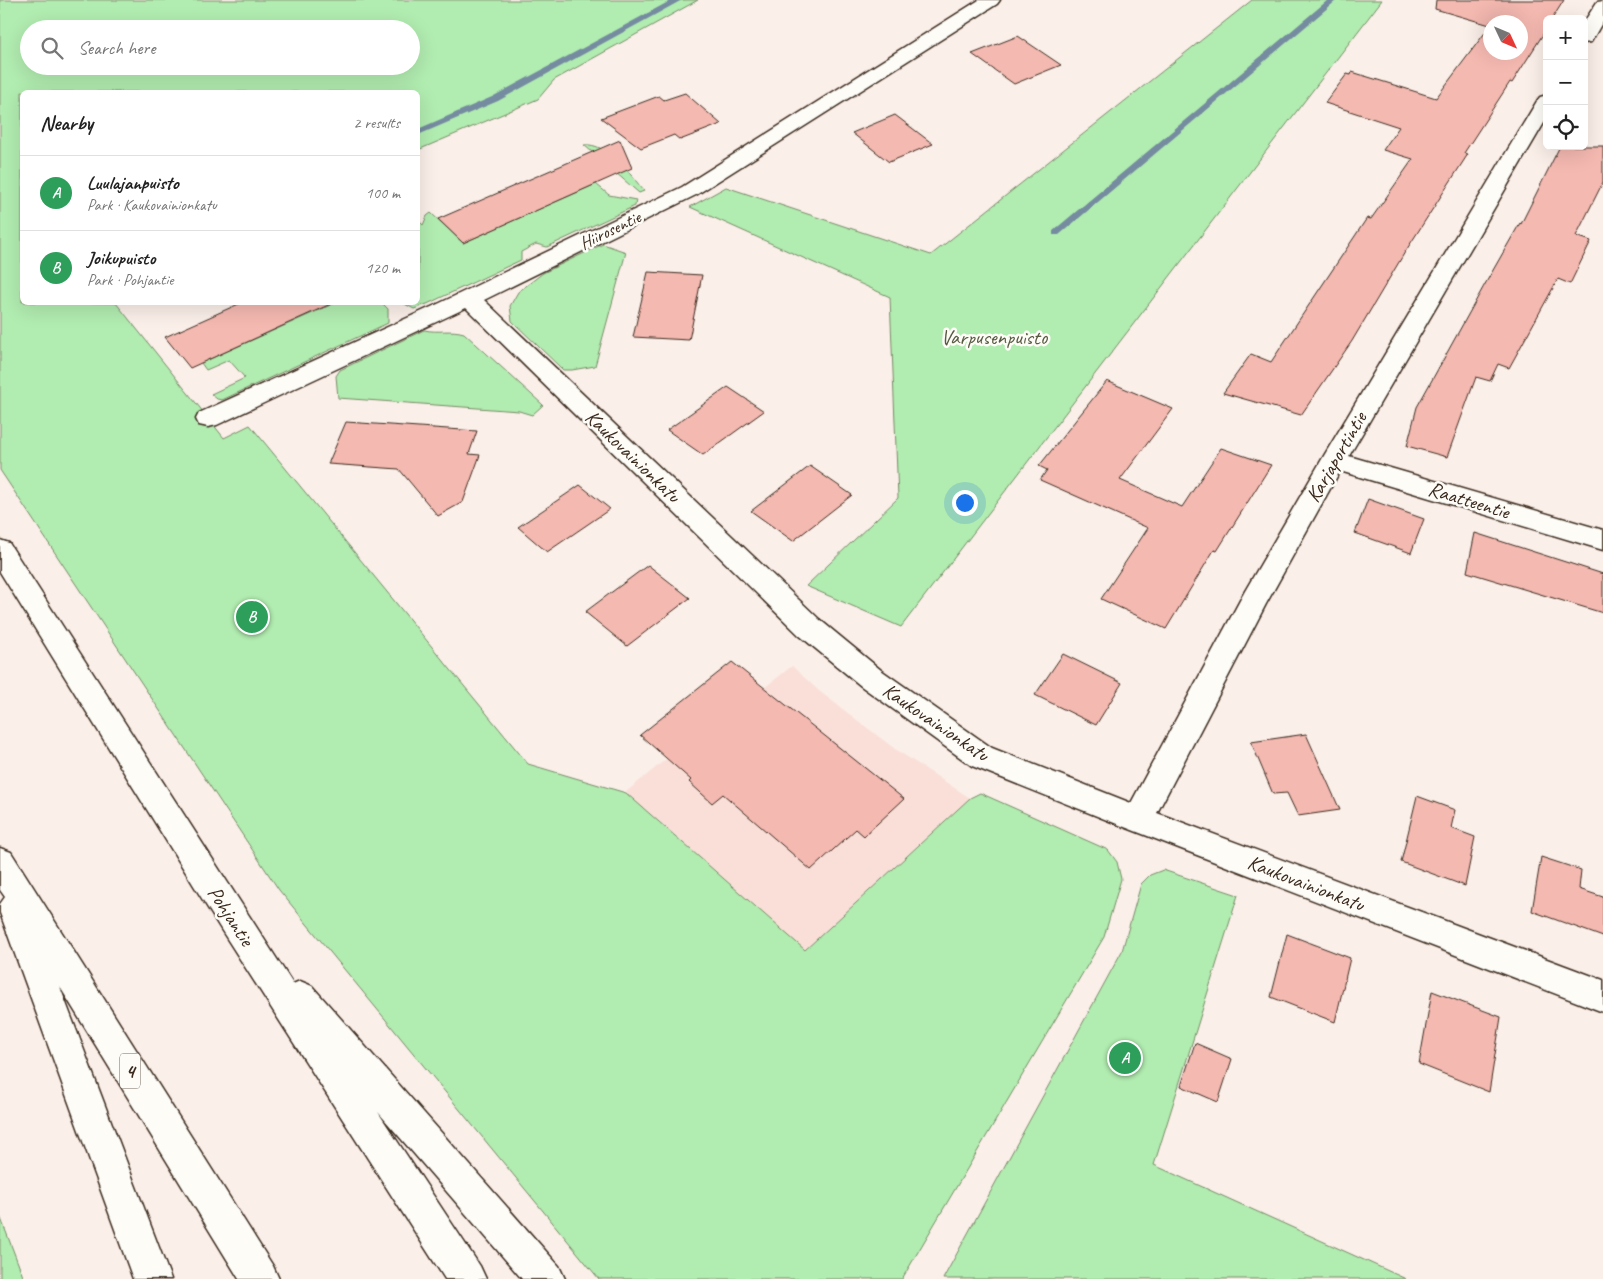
<!DOCTYPE html>
<meta charset="utf-8">
<style>
:root{--surface:#fff;--page:#f6f6f6;--text:#222;--muted:#767676;--line:#e0e0e0;--accent:#1f6fb2}
body{margin:0;font-family:Caveat,sans-serif;background:var(--page);color:var(--text)}
.controls{position:absolute;right:15px;top:15px;display:grid;overflow:hidden;border-radius:8px;box-shadow:0 5px 20px #0002}
.controls button{width:45px;height:45px;display:grid;place-items:center;padding:0;border:0;border-bottom:1px solid var(--line);background:var(--surface);color:var(--text);font:25px sans-serif}
.compass{position:absolute;left:1483px;top:15px;width:45px;height:45px;border-radius:50%;background:var(--surface);box-shadow:0 5px 20px #0002;rotate:134deg}
.you{position:absolute;left:964px;top:502px;width:18px;height:18px;margin:-12px;border:4px solid #fff;border-radius:50%;background:#1a73e8;box-shadow:0 0 0 8px #1a73e833}
.badge{display:grid;place-items:center;width:32px;height:32px;border-radius:50%;background:var(--accent);color:#fff;font-size:16px;font-weight:700}
.pin{position:absolute;translate:-50% -50%;border:2px solid #fff;box-shadow:0 1px 5px #0006}
.list{margin:0;padding:0;list-style:none}
h2{display:flex;justify-content:space-between;align-items:center;height:65px;margin:0;padding:0 20px;font-size:21px}
h2 small{font-size:16px;font-weight:400;color:var(--muted)}
.list li{display:grid;grid-template-columns:32px 1fr auto;gap:15px;align-items:center;box-sizing:border-box;height:75px;padding:0 20px;border-top:1px solid var(--line)}
.list b{display:block;font-size:19px;white-space:nowrap}
.list p{margin:0;font-size:16px;white-space:nowrap;color:var(--muted)}
.list em{font-size:16px;font-style:normal;color:var(--muted)}
.icon{flex:none;width:28px;height:28px;fill:none;stroke:currentColor;stroke-width:2;stroke-linecap:round;stroke-linejoin:round}
.map{position:relative;flex:none;width:1603px;height:1279px;overflow:hidden}
.search{position:absolute;background:var(--surface);box-shadow:0 5px 20px #0002;left:20px;top:20px;width:400px;height:55px;display:flex;align-items:center;gap:12px;box-sizing:border-box;padding:0 18px;border-radius:28px;color:var(--muted);font-size:19px}
.panel{position:absolute;background:var(--surface);box-shadow:0 5px 20px #0002;left:20px;top:90px;width:400px;height:215px;border-radius:8px}
.map>svg:first-child{display:block}
</style>
<div class="map">
<svg width="1603" height="1279" viewBox="0 0 1603 1279">
<rect width="100%" height="100%" fill="#fbefe9"/>
<filter id="ink" filterUnits="userSpaceOnUse"><feTurbulence type="fractalNoise" baseFrequency=".02" numOctaves="2"/><feDisplacementMap in="SourceGraphic" scale="10" xChannelSelector="R" yChannelSelector="G"/><feConvolveMatrix kernelMatrix="1 2 1 2 8 2 1 2 1" color-interpolation-filters="sRGB"/></filter>
<g filter="url(#ink)">
<path fill="#f9dfd8" d="M792,666L819,691L895,749L970,798L734,1015L581,829L732,705L764,688Z"/>
<path fill="#b1ecb0" stroke="#768b67" fill-rule="evenodd" d="M0,0H698L554,80L538,99L418,150V92H22V302L116,303L224,438L250,425L528,764L626,793L805,950L970,798L980,793L1108,850L1117,862L1121,879L1104,937L902,1279H599L279,890L0,470ZM29,29H411V66H29Z
M1252,0H1382L901,627L806,586L898,498L890,297L690,207L726,187L931,255Z
M584,145C607,142 631,175 644,191L639,193Z
M596,184L609,195L636,200L635,206L547,247L536,244L521,252V260L427,304L414,309L403,303L418,302V220L423,225L427,216L431,213L463,243Z
M603,244L626,252L595,366L572,370H563L512,321L510,306L518,292L543,273Z
M335,303H382L388,309V323L222,400L217,399L211,394L245,378L229,360L206,370L201,363Z
M424,330C438,333 451,329 464,333L543,405L532,415L519,411L338,398L336,376L340,370Z
M1163,870L1238,895L1154,1165L1406,1279H943L1122,951L1141,884L1150,875Z
M0,1216L24,1279H0Z"/>
<g fill="none" stroke-linecap="round" stroke-linejoin="round">
<path fill="#748ba0" fill-rule="evenodd" d="M672,0H682L498,101L418,135V129L492,97Z
M1328,0H1337L1059,235H1053V231Z"/>
</g>
<path fill="#f4b9b1" stroke="#3b2a1e" d="M1436,0H1564L1552,19H1547V28L1512,83L1510,82L1464,153L1468,154L1405,252L1352,341L1301,415L1223,393L1251,354L1271,362L1367,218L1371,219L1413,159L1383,150L1399,127L1325,103L1347,74L1351,75L1352,72L1436,98L1490,26V52H1520V22H1490V25L1435,9Z
M1018,36L1061,65L1014,84L972,54Z
M685,93L721,124L680,140L674,135L641,148L601,118L659,96L664,100Z
M895,115L933,144L889,162L852,133Z
M620,140L632,168L463,243L438,219Z
M1560,146H1603V182L1576,236L1591,241L1570,284L1558,279L1509,368L1498,364L1490,381L1476,377L1447,457L1407,446L1417,407L1484,286L1520,223L1521,224Z
M648,272L702,275L689,340L633,337Z
M243,302H335L190,368L165,337Z
M1107,381L1173,409L1120,480L1182,507L1221,448L1271,465L1217,551L1214,550L1166,629L1101,599L1148,528L1040,480L1047,470L1039,466Z
M728,387L764,411L703,455L667,430Z
M346,422L477,431L469,454L480,455L463,502L438,516L399,469L328,464Z
M810,466L852,495L793,541L751,511Z
M580,485L610,509L547,552L518,527Z
M1368,499L1424,519L1411,553L1355,533Z
M1475,533L1603,574V613L1467,572Z
M648,565L690,598L627,646L585,612Z
M1063,654L1122,683L1096,725L1035,695Z
M732,662L904,799L864,836L856,829L811,870L723,794L712,803L689,782L691,780L640,735Z
M1306,734L1340,810L1298,816L1287,793L1273,794L1251,742Z
M1417,796L1455,810L1451,828L1475,837L1465,886L1401,862Z
M1541,857L1581,870L1579,889L1603,897V937L1532,911Z
M1287,934L1350,958L1335,1022L1271,997Z
M1432,991L1501,1017L1489,1092L1419,1064Z
M1195,1043L1232,1059L1218,1102L1181,1086Z"/>
<g fill="none" stroke-linecap="round" stroke-linejoin="round">
<g stroke="#3b2a1e" stroke-width="3">
<path id="minor" d="M979,0H1000L997,4L696,195L484,300L819,619L881,670L992,748L1131,803L1245,591L1325,454L1537,101L1540,97L1547,95V118L1349,456L1603,530V550L1340,471L1266,604L1157,813L1603,980V1012L1127,828L972,766L861,686L799,635L466,308L217,425L208,427L199,425L196,419L199,413L440,303L682,187Z
M1603,1V21L1591,42L1584,43V22L1597,2Z"/>
</g>
<g stroke="#3b2a1e" stroke-width="3">
<path id="highway" d="M0,540L9,543L293,984L300,981L312,986L559,1266L565,1279H522L378,1112L480,1266L486,1279H445L222,931L0,572Z
M0,848L11,852L273,1266L279,1279H239L60,987L171,1279H133L0,913V904L5,897L0,890Z"/>
</g>
<use href="#minor" fill="#fdfcf7" fill-rule="evenodd"/>
<use href="#highway" fill="#fdfcf7" fill-rule="evenodd"/>
</g>
</g>
<g text-anchor="middle" dominant-baseline="central" stroke-width="5" stroke-linejoin="round" paint-order="stroke">
<g font-size="18" fill="#3b2a1e" stroke="#fdfcf7">
<text transform="translate(610 230) rotate(-26)">Hiirosentie</text>
</g>
<rect fill="#fdfcf7" stroke="#75695f" stroke-width="1" x="120" y="1053.5" width="20" height="35" rx="4"/>
<g font-size="20" font-weight="bold" fill="#3b2a1e">
<text x="130" y="1071">4</text>
</g>
<g font-size="21" fill="#585a42" stroke="#fdfcf7">
<text x="994" y="337">Varpusenpuisto</text>
</g>
<g font-size="21" fill="#3b2a1e" stroke="#fdfcf7">
<text transform="translate(633 456) rotate(44)">Kaukovainionkatu</text>
<text transform="translate(1336 457) rotate(-60)">Karjaportintie</text>
<text transform="translate(1469 500) rotate(17)">Raatteentie</text>
<text transform="translate(936 722) rotate(34)">Kaukovainionkatu</text>
<text transform="translate(1306 883) rotate(21)">Kaukovainionkatu</text>
<text transform="translate(231 916) rotate(57)">Pohjantie</text>
</g>
</g>
</svg>
<div class="controls">
<button>+</button>
<button>−</button>
<button><svg class="icon" aria-label="locate" viewBox="0 0 24 24"><circle cx="12" cy="12" r="6"/><path d="M12 2v4M12 18v4M2 12h4M18 12h4"/></svg></button>
</div>
<svg class="compass" viewBox="-18 -18 36 36"><path d="M0-13l5 13h-10z" fill="#e53935"/><path d="M0 13l5-13h-10z" fill="#767676"/></svg>
<div class="you"></div>
<div class="pin badge" style="left:1125px;top:1058px;background:#2e9e5b">A</div>
<div class="pin badge" style="left:252px;top:617px;background:#2e9e5b">B</div>
<div class="search"><svg class="icon" aria-label="search" viewBox="0 0 24 24"><circle cx="10" cy="10" r="6"/><path d="M15 15l6 6"/></svg>Search here</div>
<section class="panel">
<h2>Nearby<small>2 results</small></h2>
<ul class="list">
<li><span class="badge" style="background:#2e9e5b">A</span><div><b>Luulajanpuisto</b><p>Park · Kaukovainionkatu</p></div><em>100 m</em></li>
<li><span class="badge" style="background:#2e9e5b">B</span><div><b>Joikupuisto</b><p>Park · Pohjantie</p></div><em>120 m</em></li>
</ul>
</section>
</div>
